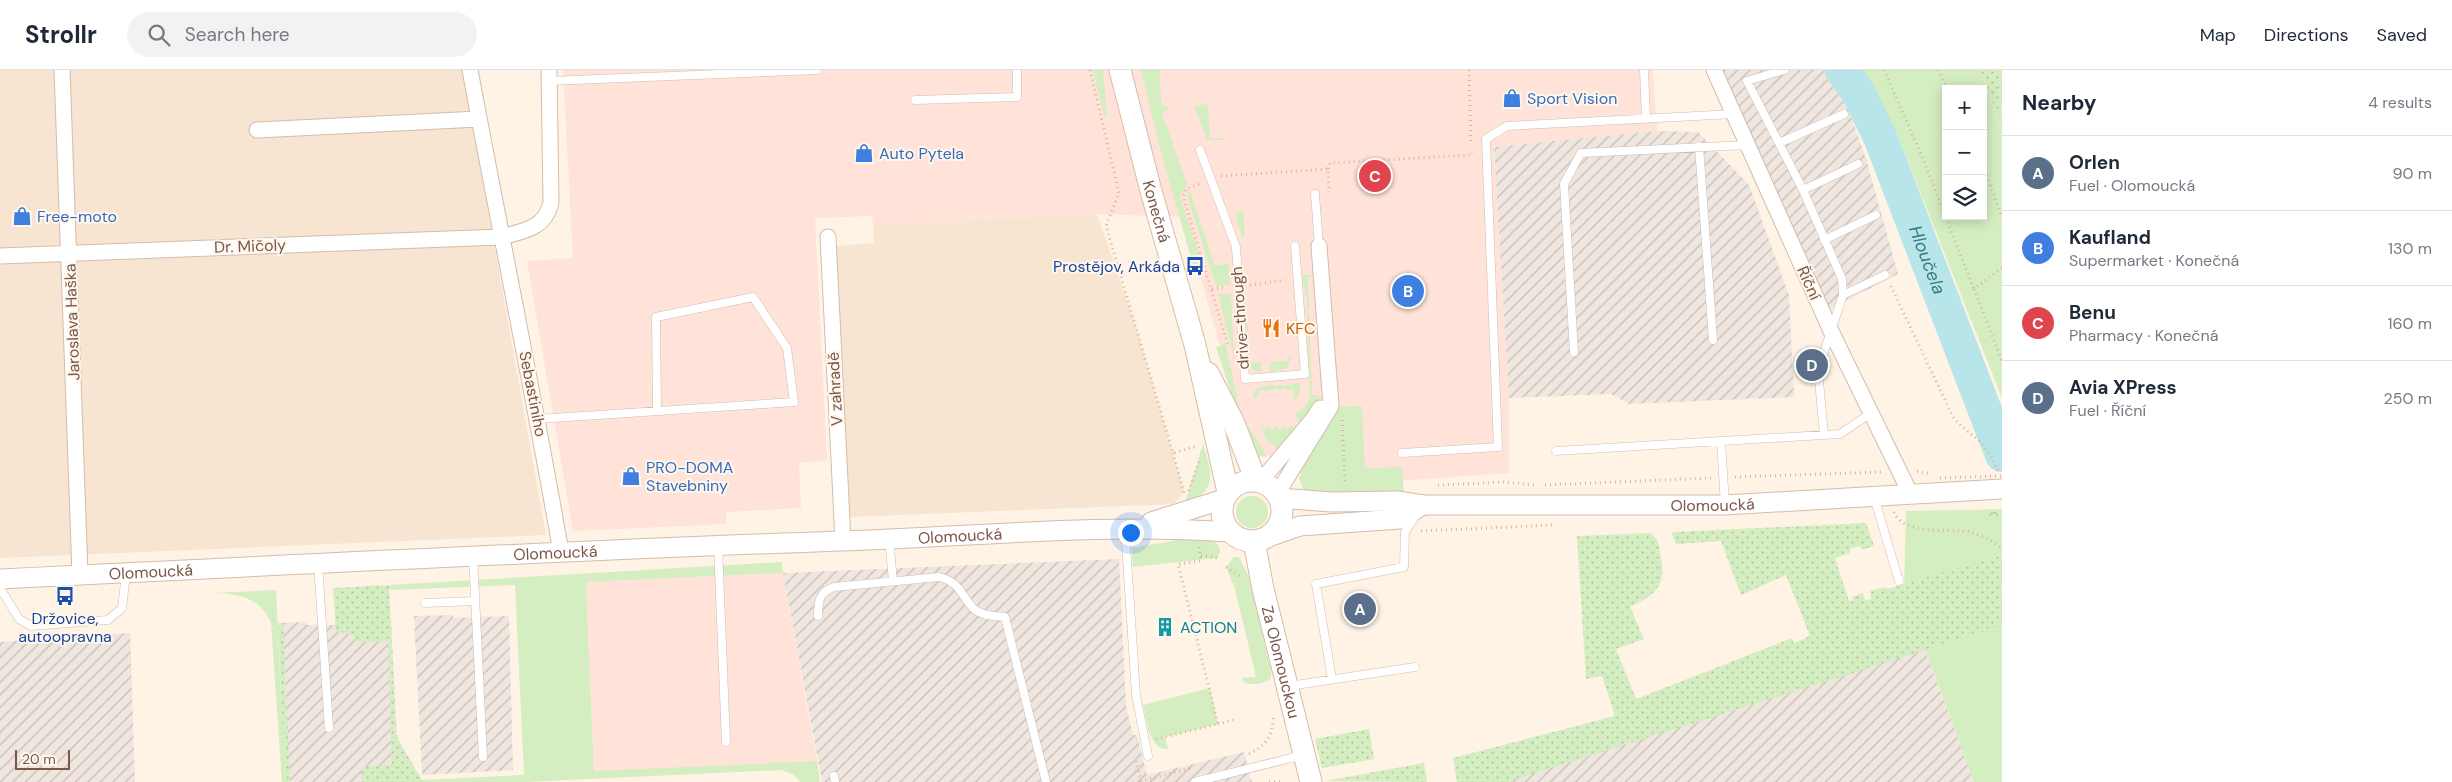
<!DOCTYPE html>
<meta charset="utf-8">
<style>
:root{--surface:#fff;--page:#f2f2f3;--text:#1f2937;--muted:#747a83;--line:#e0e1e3;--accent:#d93025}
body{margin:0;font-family:"DM Sans",sans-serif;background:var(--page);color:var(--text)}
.controls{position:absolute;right:15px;top:15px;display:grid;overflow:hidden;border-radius:0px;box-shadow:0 2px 12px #0003}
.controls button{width:45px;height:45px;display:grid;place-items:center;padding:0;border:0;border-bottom:1px solid var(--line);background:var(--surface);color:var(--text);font:25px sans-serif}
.scale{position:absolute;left:15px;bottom:12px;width:55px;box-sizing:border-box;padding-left:5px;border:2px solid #7a5747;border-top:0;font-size:14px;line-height:18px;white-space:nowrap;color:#7a5747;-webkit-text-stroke:4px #fff7ed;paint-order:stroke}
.you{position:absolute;left:1130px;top:462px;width:18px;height:18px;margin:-12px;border:4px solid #fff;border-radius:50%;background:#1a73e8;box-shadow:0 0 0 8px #1a73e833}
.badge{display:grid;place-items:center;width:32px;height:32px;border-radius:50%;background:var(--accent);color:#fff;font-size:16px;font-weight:700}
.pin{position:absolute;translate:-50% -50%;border:2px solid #fff;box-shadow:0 1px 5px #0006}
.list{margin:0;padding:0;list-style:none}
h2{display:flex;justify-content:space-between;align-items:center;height:65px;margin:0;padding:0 20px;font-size:21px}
h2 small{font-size:16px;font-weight:400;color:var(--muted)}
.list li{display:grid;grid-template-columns:32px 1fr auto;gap:15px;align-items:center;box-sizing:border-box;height:75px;padding:0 20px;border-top:1px solid var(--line)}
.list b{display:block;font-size:19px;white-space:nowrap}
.list p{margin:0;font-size:16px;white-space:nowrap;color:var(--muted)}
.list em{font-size:16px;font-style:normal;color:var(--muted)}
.icon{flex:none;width:28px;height:28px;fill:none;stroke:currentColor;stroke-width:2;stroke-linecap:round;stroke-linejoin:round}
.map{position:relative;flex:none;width:2002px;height:712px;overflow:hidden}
header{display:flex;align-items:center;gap:30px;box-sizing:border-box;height:70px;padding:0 25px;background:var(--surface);border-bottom:1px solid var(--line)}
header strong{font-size:24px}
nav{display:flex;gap:28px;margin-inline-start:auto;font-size:18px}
.search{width:350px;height:45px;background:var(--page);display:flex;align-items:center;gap:12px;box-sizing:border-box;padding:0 18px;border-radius:28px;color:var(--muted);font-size:19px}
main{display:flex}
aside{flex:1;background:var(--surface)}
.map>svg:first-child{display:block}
</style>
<header>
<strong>Strollr</strong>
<div class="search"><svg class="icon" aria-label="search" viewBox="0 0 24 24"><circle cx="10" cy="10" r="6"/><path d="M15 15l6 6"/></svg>Search here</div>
<nav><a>Map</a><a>Directions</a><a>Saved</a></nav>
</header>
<main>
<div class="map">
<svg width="2002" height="712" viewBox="0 0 2002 712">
<defs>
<pattern id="industrial-furrows" width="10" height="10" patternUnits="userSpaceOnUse" patternTransform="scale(1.25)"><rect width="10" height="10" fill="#eee6df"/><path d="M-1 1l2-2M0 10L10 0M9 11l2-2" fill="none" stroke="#c6bdb7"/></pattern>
<pattern id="forest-crowns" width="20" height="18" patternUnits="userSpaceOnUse" patternTransform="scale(1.25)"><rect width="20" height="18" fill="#d5eec1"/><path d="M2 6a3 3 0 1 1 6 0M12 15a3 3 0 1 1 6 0" fill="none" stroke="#b2c49f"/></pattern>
<pattern id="garden-dots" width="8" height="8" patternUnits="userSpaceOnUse" patternTransform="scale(1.25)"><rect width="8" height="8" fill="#d5eec1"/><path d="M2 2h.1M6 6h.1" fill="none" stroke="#b2c49f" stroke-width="1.8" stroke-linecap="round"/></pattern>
</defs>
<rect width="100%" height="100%" fill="#fef3e5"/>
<path fill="#f7e5d2" d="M0,0H463L546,465L0,488Z
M1097,144L1135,253L1184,421L1174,434L849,447L836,176L874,173L873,155Z"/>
<path fill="#ffe2d8" d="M563,0H1653L1657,61L1494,77L1509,328V403L1325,416L1289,397L1292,386L1283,394L1247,374L1184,147L1097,144L873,155L872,146L815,148L827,390L799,393L801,438L726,442V454L573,461L527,191L573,188Z
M783,503L817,691L594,702L586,512Z"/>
<path fill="url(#industrial-furrows)" d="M1721,0H1824L1846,32L1867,92L1898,204L1830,239Z
M1657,61L1698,62L1749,115L1789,225L1794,327L1629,334L1611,324L1509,328L1494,77Z
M1119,489L1126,636L1133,665H1137L1147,705L1244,682L1252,712H822L783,503Z
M453,545V548L509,546L513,700L422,705L414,546Z
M391,549L397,667L423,712H285L278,553L306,552L307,555H335V551Z
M130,563L135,712H0V572Z
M1924,577L1974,712H1501Z"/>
<path fill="#d5eec1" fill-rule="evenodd" d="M1093,0H1103L1107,47H1104Z
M1141,0H1160L1161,35L1171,37L1162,43L1187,114L1180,127L1202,192L1193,195L1162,86Z
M1860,0H1980L2002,57V328L1897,64ZM1946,19H1983V146H1946Z
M1208,34L1210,68H1224V70H1207L1194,36Z
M1190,120L1215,196L1229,193L1230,215L1216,216L1187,126Z
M1243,139L1245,166L1242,167L1235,144Z
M1301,205H1313V207L1308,208L1312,325H1319L1317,336L1279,380L1266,369L1260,354L1264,360L1269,357L1272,360L1277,356L1279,359L1285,356L1286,359L1292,356L1294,359L1300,355L1295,344L1306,336L1310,326L1307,230Z
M1218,224H1231L1234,288Z
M1244,250H1247L1250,293L1261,292V302C1240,301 1245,266 1244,250Z
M1226,274L1243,358L1249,357L1267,387L1257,386L1249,377L1216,277Z
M1292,285L1287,298L1270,302V292L1288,291V286Z
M1296,313L1300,314L1299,325L1294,331L1292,329L1295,324L1291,318L1289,321L1283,318L1281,321L1276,318L1273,321L1268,319L1266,322L1261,319L1256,328H1253L1254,321C1263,312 1284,318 1296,313Z
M1362,336L1365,398L1402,397L1404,423L1308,422L1303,419L1299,409L1310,379L1334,345L1337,337Z
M1203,374C1212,403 1218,419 1187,434L1186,429Z
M1236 442a16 16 0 1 1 32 0a16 16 0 1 1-32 0Z
M1968,440L2002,460V712H1974L1904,521L1906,441Z
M1196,467C1209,469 1227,472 1217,488L1133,497L1132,478Z
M1234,487H1239L1249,507L1271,601V608C1264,614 1254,615 1244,613L1242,608L1256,607L1235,519L1226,497Z
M782,492L783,503L586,512L594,701L817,691L820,712H801L794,705L782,700L524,712H423L421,710L524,705L515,515L389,520V515Z
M276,520L285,712H282L271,553C260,528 240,524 215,523Z
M1210,618L1218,654L1165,667L1168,679C1148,680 1147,649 1143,635Z"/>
<path fill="url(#forest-crowns)" d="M2002,439V460L1968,440Z"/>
<path fill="url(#garden-dots)" d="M1980,0H2002V57L1983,7Z
M1866,453L1874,476L1862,480L1860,476L1850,479V483L1835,488L1849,531L1853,530L1852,527L1863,523L1865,530L1871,529L1870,521L1886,517L1887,519L2002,485V556L1507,712H1457L1453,688L1615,646L1602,606L1586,609L1577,466L1651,463C1658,469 1659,474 1660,483C1667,514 1658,524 1630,537L1644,569L1616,579L1636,629L1792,568L1794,573L1810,566L1786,505L1741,525L1721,471L1676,474L1672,464L1674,462Z
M389,515L396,666L423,712H362L361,697L392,695L388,571L359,572L351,564L336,561L333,518Z
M278,553H283L290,712H285Z
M1369,659L1374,689L1322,698L1315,669Z
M1424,693L1427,712L1325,711Z"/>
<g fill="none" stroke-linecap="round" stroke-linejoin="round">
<path stroke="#b7e5ea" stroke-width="34" id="s1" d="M1842,0L1858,22L1880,67L2002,385"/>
<g stroke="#d4bcac" stroke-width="9">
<path id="service" d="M1644,0L1646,49
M1784,0L1747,11L1803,120L1842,209L1843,225L1818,300L1824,365
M549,11L817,0
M915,30L1017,27V0
M1779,73L1844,44
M1699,76L1713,270
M1200,80L1236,177L1245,309L1305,304L1295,176
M1803,120L1858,94
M1315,124L1319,176
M1824,170L1876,145
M1843,225L1885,205
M1574,282L1564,114L1581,83L1747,75
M538,349L794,332L787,278L753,227L656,247L657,341
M1721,372L1725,435
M1556,381L1840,364L1871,343
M1402,383L1498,377L1486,69L1507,56L1734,44
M1874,427L1899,511
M1125,459L1136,625L1148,686
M889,468L893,511
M718,476L726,672
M473,486L483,687
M318,494L329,658
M0,518L19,549L31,556L108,550L122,538L126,504
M425,533L475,531
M818,546C818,532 819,522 834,517L939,507C962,513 959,524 974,539C981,546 995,546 1005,547L1046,712
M1332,609L1316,514L1404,497L1405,462L1416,445
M1289,616L1415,597
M834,706L835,712
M1195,712L1303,685"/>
</g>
<g stroke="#d4bcac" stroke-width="17">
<path id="minor" d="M62,0L80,505
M470,0C500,161 533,321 561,482
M1714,0L1831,261L1910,423
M257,60L479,49
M828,167L843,471
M0,186L501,167C524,161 546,158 551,132L549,0
M1260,412L1313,349L1320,338
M1277,424L1331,336L1319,176"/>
</g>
<g stroke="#d4bcac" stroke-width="21">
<g id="tertiary">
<path id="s2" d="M1279,428L1331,432L1397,431L1423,435H1725L2002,419"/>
<path d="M1151,452L1224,429"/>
<path d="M1268,467L1300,456L1400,449L1423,435"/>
<path id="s3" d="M0,509C280,495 560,481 840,471C970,467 1100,453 1230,462"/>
</g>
</g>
<g stroke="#d7bca9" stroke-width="23">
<g id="secondary">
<path id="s4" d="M1120,0L1151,121L1195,275L1228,422"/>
<path d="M1208,303L1233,351L1256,411"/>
<circle cx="1252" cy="441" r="30"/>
<path id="s5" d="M1254,471L1263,519L1311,712"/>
</g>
</g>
<path stroke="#dcb39c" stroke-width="3" stroke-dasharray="1 4" stroke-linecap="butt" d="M1090,0L1119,123L1106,156L1173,383L1198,376
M1469,0L1471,72
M1884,0L1923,89L1974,219
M1938,0L1948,19
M1983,96L2002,147
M1328,99L1330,93L1472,85V83
M1221,106L1328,99L1329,122
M1199,114L1186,119L1183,126L1228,276
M2002,198L1974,219L2002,291
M1250,215L1285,210
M1891,216L1952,345C1960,358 1971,362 1981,373C1989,381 1993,390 1998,401
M1212,219L1226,217
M1342,350L1345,414
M1173,383L1184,423
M1917,401L1930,404
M1735,407L1881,402
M1438,415L1505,412L1534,415
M1545,415L1711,408
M1189,421L1200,389
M1894,442C1903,466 1949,458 1970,462C1982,465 1993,471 2002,479
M1421,461L1554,455
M1201,485L1217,488
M1226,497L1242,508
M1218,654L1237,649
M1156,669L1218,654L1178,494L1201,491L1199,477
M1249,684C1265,676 1273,666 1273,648
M1136,691L1141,711L1192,698
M1269,712H1280"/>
<use href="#service" stroke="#fff" stroke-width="8"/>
<use href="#minor" stroke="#fff" stroke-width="15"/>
<use href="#tertiary" stroke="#fff" stroke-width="19"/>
<use href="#secondary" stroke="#fff" stroke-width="21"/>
<path stroke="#dcb39c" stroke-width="3" stroke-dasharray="1 4" stroke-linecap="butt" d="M1940,408L2002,406"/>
</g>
<defs>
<g id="shop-bare" transform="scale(1.5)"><path d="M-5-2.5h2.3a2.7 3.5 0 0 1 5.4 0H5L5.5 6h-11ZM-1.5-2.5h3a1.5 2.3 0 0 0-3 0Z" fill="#3f7fe0" stroke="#fff7ed" stroke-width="2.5" paint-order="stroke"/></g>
<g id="bus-bare" transform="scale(1.5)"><path d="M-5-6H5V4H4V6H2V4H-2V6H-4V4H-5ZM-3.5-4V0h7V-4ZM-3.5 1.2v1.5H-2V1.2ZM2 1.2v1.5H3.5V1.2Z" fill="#1a4fb4" stroke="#fff7ed" stroke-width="2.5" paint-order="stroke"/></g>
<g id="restaurant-bare" transform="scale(1.5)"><path d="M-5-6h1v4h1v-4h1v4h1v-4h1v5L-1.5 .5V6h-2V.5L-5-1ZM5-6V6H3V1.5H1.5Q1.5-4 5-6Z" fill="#e8710a" stroke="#fff7ed" stroke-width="2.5" paint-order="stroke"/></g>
<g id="building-bare" transform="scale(1.5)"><path d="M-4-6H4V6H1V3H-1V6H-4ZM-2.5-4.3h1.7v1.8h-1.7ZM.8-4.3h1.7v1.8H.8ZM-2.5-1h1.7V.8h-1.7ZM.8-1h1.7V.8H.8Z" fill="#0f9aa8" stroke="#fff7ed" stroke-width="2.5" paint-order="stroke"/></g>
</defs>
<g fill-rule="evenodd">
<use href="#shop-bare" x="1512" y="28"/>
<use href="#shop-bare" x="864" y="83"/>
<use href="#shop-bare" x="22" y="146"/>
<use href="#bus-bare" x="1195" y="196"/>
<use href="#restaurant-bare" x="1271" y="258"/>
<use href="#shop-bare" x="631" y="406"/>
<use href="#bus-bare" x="65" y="526"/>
<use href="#building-bare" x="1165" y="557"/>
</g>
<g text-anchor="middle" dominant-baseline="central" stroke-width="4" stroke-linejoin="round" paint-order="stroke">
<g font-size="16" fill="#366cbe" stroke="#fff7ed" text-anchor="start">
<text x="1527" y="28">Sport Vision</text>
<text x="879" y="83">Auto Pytela</text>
<text x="37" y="146">Free-moto</text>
<text x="646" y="397">PRO-DOMA<tspan x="646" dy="18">Stavebniny</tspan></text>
</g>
<g font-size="16" fill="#7a5747" stroke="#fff7ed">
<text stroke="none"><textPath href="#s4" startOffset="146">Konečná</textPath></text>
<text transform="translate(250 176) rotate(-2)">Dr. Mičoly</text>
<text transform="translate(1809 213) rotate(66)">Říční</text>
<text transform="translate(1240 248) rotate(-94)">drive-through</text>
<text transform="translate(72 252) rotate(-92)">Jaroslava Haška</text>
<text transform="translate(835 319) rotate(-93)">V zahradě</text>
<text transform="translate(533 324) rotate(79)">Sebastiniho</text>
<text stroke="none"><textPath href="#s2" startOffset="434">Olomoucká</textPath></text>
<text stroke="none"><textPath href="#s3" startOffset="961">Olomoucká</textPath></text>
<text stroke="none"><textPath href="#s3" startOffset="556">Olomoucká</textPath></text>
<text stroke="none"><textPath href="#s3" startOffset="151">Olomoucká</textPath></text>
<text stroke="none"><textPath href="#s5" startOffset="124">Za Olomouckou</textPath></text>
</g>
<g font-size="16" fill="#164399" stroke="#fff7ed" text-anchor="end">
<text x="1180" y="196">Prostějov, Arkáda</text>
<text x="65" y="548" text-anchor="middle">Držovice,<tspan x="65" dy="18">autoopravna</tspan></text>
</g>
<g font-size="16" fill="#c56008" stroke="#fff7ed" text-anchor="start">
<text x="1286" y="258">KFC</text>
</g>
<g font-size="16" fill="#0d838f" stroke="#fff7ed" text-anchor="start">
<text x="1180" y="557">ACTION</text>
</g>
<g font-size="18" font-style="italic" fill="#397881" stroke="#fff7ed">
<text stroke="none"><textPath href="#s1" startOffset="209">Hloučela</textPath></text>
</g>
</g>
</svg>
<div class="controls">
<button>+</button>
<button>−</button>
<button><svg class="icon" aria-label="layers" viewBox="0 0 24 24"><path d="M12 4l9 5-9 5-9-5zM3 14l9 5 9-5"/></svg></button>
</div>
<div class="scale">20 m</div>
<div class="you"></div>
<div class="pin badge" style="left:1360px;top:539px;background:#5c6f8a">A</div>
<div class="pin badge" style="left:1408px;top:221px;background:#3f7fe0">B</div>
<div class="pin badge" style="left:1375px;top:106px;background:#e0444e">C</div>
<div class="pin badge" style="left:1812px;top:295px;background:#5c6f8a">D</div>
</div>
<aside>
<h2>Nearby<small>4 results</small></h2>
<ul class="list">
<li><span class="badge" style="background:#5c6f8a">A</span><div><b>Orlen</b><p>Fuel · Olomoucká</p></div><em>90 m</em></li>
<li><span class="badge" style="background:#3f7fe0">B</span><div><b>Kaufland</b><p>Supermarket · Konečná</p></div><em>130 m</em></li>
<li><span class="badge" style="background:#e0444e">C</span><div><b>Benu</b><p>Pharmacy · Konečná</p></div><em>160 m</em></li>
<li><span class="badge" style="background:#5c6f8a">D</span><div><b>Avia XPress</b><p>Fuel · Říční</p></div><em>250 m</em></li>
</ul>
</aside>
</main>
